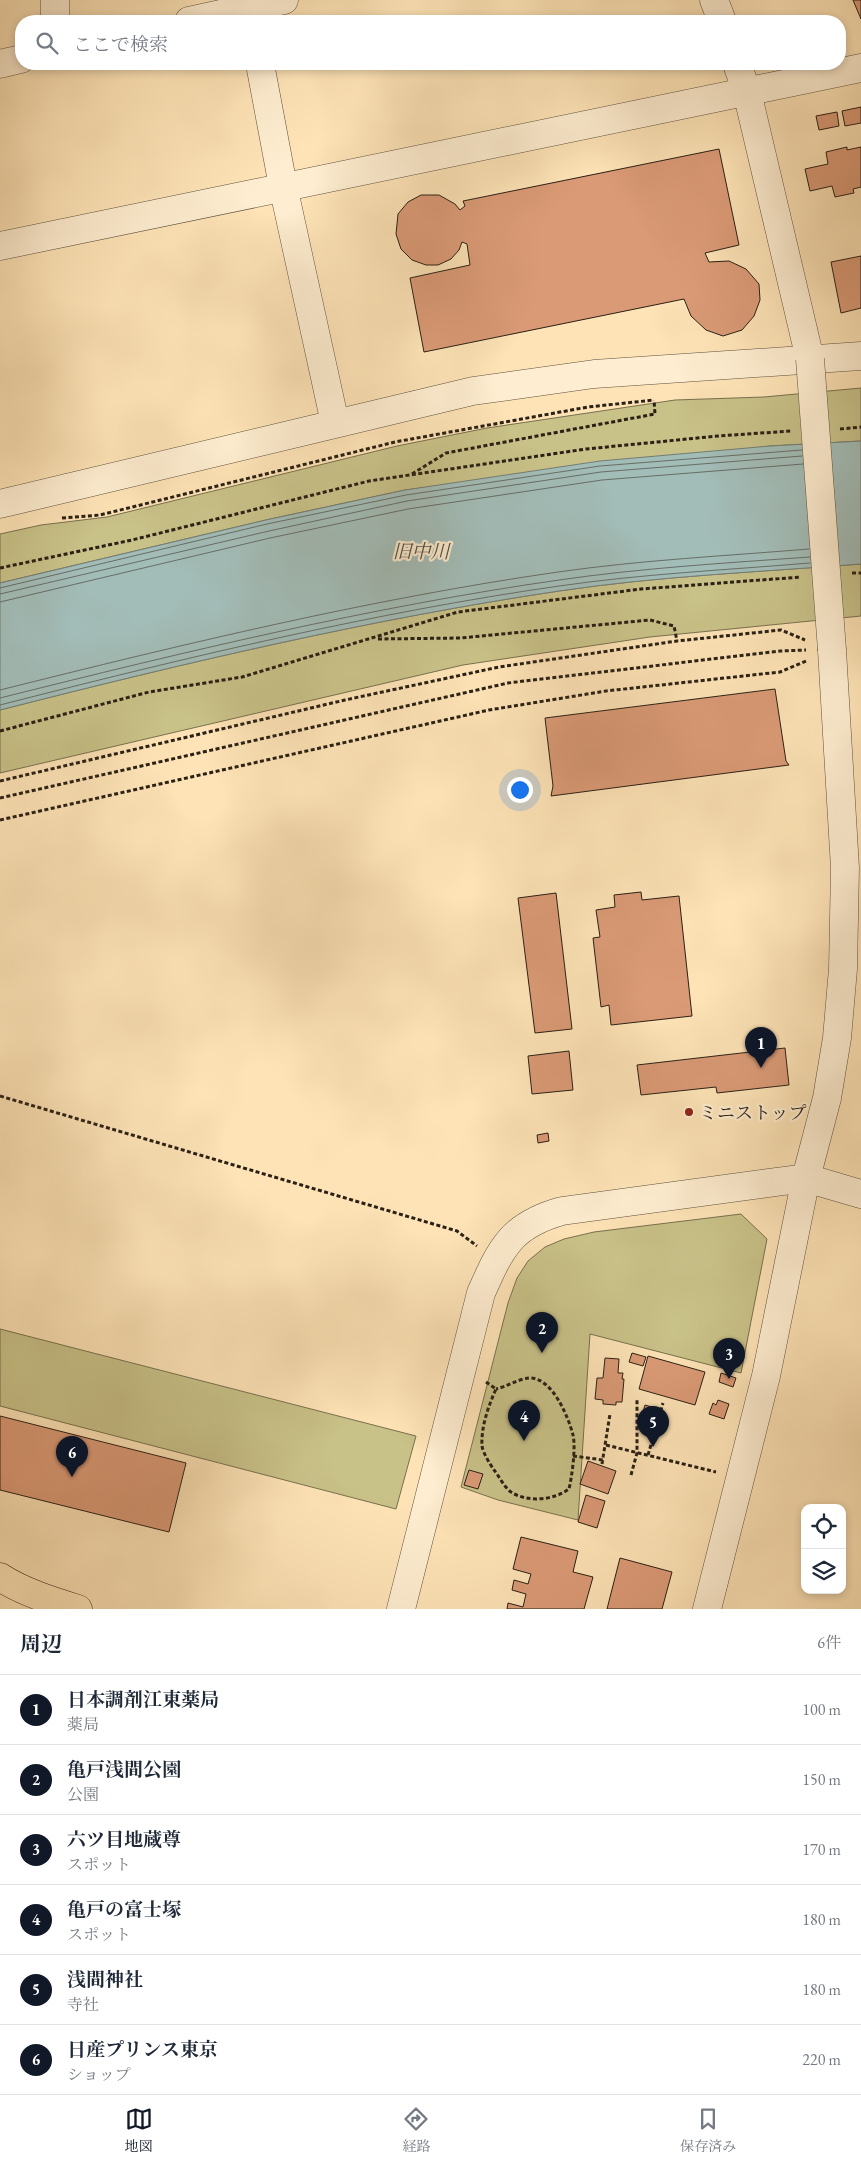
<!DOCTYPE html>
<html lang="ja">
<meta charset="utf-8">
<style>
:root{--surface:#fff;--page:#f6f6f7;--text:#1f2937;--muted:#747a83;--line:#e0e1e3;--accent:#111827}
body{margin:0;font-family:"EB Garamond","Noto Serif JP",serif;background:var(--page);color:var(--text)}
.controls{position:absolute;right:15px;bottom:15px;display:grid;overflow:hidden;border-radius:10px;box-shadow:0 2px 8px #0003}
.controls button{width:45px;height:45px;display:grid;place-items:center;padding:0;border:0;border-bottom:1px solid var(--line);background:var(--surface);color:var(--text);font:25px sans-serif}
.you{position:absolute;left:519px;top:789px;width:18px;height:18px;margin:-12px;border:4px solid #fff;border-radius:50%;background:#1a73e8;box-shadow:0 0 0 8px #1a73e833}
.badge{display:grid;place-items:center;width:32px;height:32px;border-radius:50%;background:var(--accent);color:#fff;font-size:16px;font-weight:700}
.pin{position:absolute;translate:-50% -41px;filter:drop-shadow(0 1px 2px #0008)}
.pin::after{content:'';position:absolute;top:26px;width:18px;height:15px;background:inherit;clip-path:polygon(0 0,100% 0,50% 100%)}
.list{margin:0;padding:0;list-style:none}
h2{display:flex;justify-content:space-between;align-items:center;height:65px;margin:0;padding:0 20px;font-size:21px}
h2 small{font-size:16px;font-weight:400;color:var(--muted)}
.list li{display:grid;grid-template-columns:32px 1fr auto;gap:15px;align-items:center;box-sizing:border-box;height:70px;padding:0 20px;border-top:1px solid var(--line)}
.list b{display:block;font-size:19px;white-space:nowrap}
.list p{margin:0;font-size:16px;white-space:nowrap;color:var(--muted)}
.list em{font-size:16px;font-style:normal;color:var(--muted)}
.icon{flex:none;width:28px;height:28px;fill:none;stroke:currentColor;stroke-width:2;stroke-linecap:round;stroke-linejoin:round}
.map{position:relative;flex:none;width:861px;height:1609px;overflow:hidden}
.search{position:absolute;background:var(--surface);box-shadow:0 2px 8px #0003;left:15px;right:15px;top:15px;height:55px;display:flex;align-items:center;gap:12px;box-sizing:border-box;padding:0 18px;border-radius:20px;color:var(--muted);font-size:19px}
.sheet{height:485px;background:var(--surface)}
nav{display:flex;justify-content:space-around;align-items:center;box-sizing:border-box;height:70px;border-top:1px solid var(--line);background:var(--surface);font-size:14px;color:var(--muted)}
nav a{display:grid;justify-items:center;gap:2px}
nav .on{color:var(--accent)}
.map>svg:first-child{display:block}
</style>
<div class="map">
<svg width="861" height="1609" viewBox="0 0 861 1609">
<rect width="100%" height="100%" fill="#fde3b6"/>
<filter id="stains"><feTurbulence type="fractalNoise" baseFrequency=".004" numOctaves="4"/><feColorMatrix values="0 0 0 0 .2 0 0 0 0 .09 0 0 0 0 .02 0 0 0 .5 -.17"/></filter>
<radialGradient id="worn" r=".72"><stop offset=".6" stop-color="#630" stop-opacity="0"/><stop offset="1" stop-color="#630" stop-opacity=".3"/></radialGradient>
<path fill="#c8c188" stroke="#79704e" d="M861,388V441L770,446L405,490L266,520L0,583V534L41,525L107,517L397,446L487,428L675,400L764,397Z
M861,564V616L650,637L463,665L0,773V710C184,663 371,619 559,591C659,576 760,572 861,564Z
M741,1214L767,1239L741,1373L590,1334L578,1520L498,1500L461,1487L508,1303L517,1278L528,1261L545,1247L564,1239L594,1232Z
M0,1329L416,1436L396,1509L0,1406Z"/>
<path fill="#a2bcb7" stroke="#727e76" d="M861,441V564C760,572 659,576 559,591C371,619 184,663 0,710V583L266,520L405,490L600,461L770,446Z"/>
<g fill="none" stroke-linecap="round" stroke-linejoin="round">
<path stroke="#666e66" stroke-width="1" d="M0,588L267,524L406,495L600,466L802,450
M0,594L269,531L407,501L601,472L802,456
M0,602L270,538L408,509L602,480L803,464
M0,690C184,644 370,599 558,572C642,560 725,556 809,549
M0,698C184,652 370,607 559,580C642,568 726,563 810,557
M0,705C184,658 371,613 559,586C642,574 726,570 810,563"/>
</g>
<path fill="#da9a76" stroke="#2a2015" d="M853,0H861V19Z
M861,107V123L845,126L842,111Z
M837,112L839,126L819,130L816,116Z
M847,147V150L861,147V187L853,189L854,193L835,197L832,186L810,191L805,169L828,164L826,152Z
M719,149L739,245L705,253L709,262L729,261L746,269L759,284L760,300L754,316L742,330L723,336L706,330L691,316L684,299L424,352L410,278L470,265L467,244L462,242L459,250L451,259L438,265H426L412,260L401,249L396,234L398,214L408,202L421,195H439L455,204L460,210L465,206L463,201Z
M861,256V308L841,313L831,262Z
M775,689L786,761L789,765L551,796L553,786L545,718Z
M641,892L642,900L679,896L692,1016L611,1025L609,1005L601,1007L593,938L600,937L596,910L615,907L614,895Z
M556,893L572,1029L535,1033L518,898Z
M785,1048L789,1085L717,1093L716,1087L641,1095L637,1065Z
M569,1051L573,1090L532,1094L528,1056Z
M548,1133L549,1141L538,1143L537,1135Z
M632,1353L646,1357L643,1366L629,1362Z
M648,1356L705,1372L695,1405L639,1389Z
M605,1358L619,1359L618,1373H623L622,1379H624L622,1402H616V1405L603,1404V1400L595,1399L597,1378H603Z
M721,1373L736,1378L733,1387L719,1382Z
M718,1400L729,1404L724,1419L709,1414L713,1403L716,1405Z
M645,1405L655,1408L650,1426L640,1423Z
M0,1416L186,1463L169,1532L0,1490Z
M588,1461L616,1471L608,1494L580,1484Z
M469,1470L483,1474L478,1489L464,1485Z
M586,1495L605,1501L597,1528L578,1522Z
M521,1537L578,1551L573,1572L593,1577L584,1609H507L508,1603L523,1607L526,1594L512,1590L514,1580L528,1584L531,1574L513,1569Z
M620,1558L672,1572L662,1609H607Z"/>
<g fill="none" stroke-linecap="round" stroke-linejoin="round">
<g stroke="#5f513d" stroke-width="29">
<path id="minor" d="M55,0V21
M714,0L722,21
M189,21L284,0
M0,64L21,59
M260,64L283,186L335,423
M737,64L747,92L810,359
M0,246L861,68
M0,504L473,391L594,374L861,356
M401,1609L481,1293C501,1248 511,1225 562,1211L806,1178L861,1194
M707,1609L766,1376L806,1178L827,1098L837,1038L843,969L845,868L832,650"/>
</g>
<g stroke="#2a2015" stroke-width="29">
<path id="major" d="M0,1577C23,1592 52,1601 78,1609"/>
</g>
<path stroke="#2a2015" stroke-width="3" stroke-dasharray="4 2.5" stroke-linecap="butt" d="M840,429L861,427
M412,474L446,453L655,414L654,400
M62,518L100,515L395,442L588,407L654,400
M0,568L132,540L369,481L586,449L718,436L791,431
M852,573H861
M378,639L460,638L650,620L674,626L677,641
M0,731L149,692L242,677L458,612L641,589L801,577
M0,781L345,700L499,667L677,641L781,630L805,640
M0,798L508,683L780,651L806,650
M0,820L489,710L606,691L780,672L806,661
M0,1096L457,1231L477,1246
M486,1382L496,1389C488,1407 481,1427 482,1446C483,1453 490,1464 494,1470C499,1476 504,1487 511,1492C528,1503 554,1500 569,1489C572,1476 576,1448 573,1435C568,1416 552,1377 529,1378C518,1379 506,1387 496,1389
M606,1445L716,1472
M648,1455L663,1403
M573,1456L603,1460
M602,1464L610,1414
M631,1475L637,1453V1398"/>
<use href="#minor" stroke="#feedd0" stroke-width="28"/>
<use href="#major" stroke="#fde3b6" stroke-width="28"/>
<g stroke="#5f513d" stroke-width="29" stroke-linecap="butt">
<path id="minor-bridge" d="M810,359L832,650"/>
</g>
<use href="#minor-bridge" stroke="#feedd0" stroke-width="28"/>
</g>
<circle fill="#8f2418" stroke="#feedd0" stroke-width="2" cx="689" cy="1112" r="5"/>
<g text-anchor="middle" dominant-baseline="central" stroke-width="4.5" stroke-linejoin="round" paint-order="stroke">
<g font-size="18" fill="#2a2015" stroke="#feedd0" text-anchor="start">
<text x="699" y="1112">ミニストップ</text>
</g>
<g font-size="19" font-style="italic" fill="#4e4f46" stroke="#feedd0">
<text x="421" y="551">旧中川</text>
</g>
</g>
<rect width="100%" height="100%" filter="url(#stains)"/>
<rect width="100%" height="100%" fill="url(#worn)"/>
</svg>
<div class="controls">
<button><svg class="icon" aria-label="locate" viewBox="0 0 24 24"><circle cx="12" cy="12" r="6"/><path d="M12 2v4M12 18v4M2 12h4M18 12h4"/></svg></button>
<button><svg class="icon" aria-label="layers" viewBox="0 0 24 24"><path d="M12 4l9 5-9 5-9-5zM3 14l9 5 9-5"/></svg></button>
</div>
<div class="you"></div>
<div class="pin badge" style="left:761px;top:1068px">1</div>
<div class="pin badge" style="left:542px;top:1353px">2</div>
<div class="pin badge" style="left:729px;top:1379px">3</div>
<div class="pin badge" style="left:524px;top:1441px">4</div>
<div class="pin badge" style="left:653px;top:1447px">5</div>
<div class="pin badge" style="left:72px;top:1477px">6</div>
<div class="search"><svg class="icon" aria-label="search" viewBox="0 0 24 24"><circle cx="10" cy="10" r="6"/><path d="M15 15l6 6"/></svg>ここで検索</div>
</div>
<section class="sheet">
<h2>周辺<small>6件</small></h2>
<ul class="list">
<li><span class="badge">1</span><div><b>日本調剤江東薬局</b><p>薬局</p></div><em>100 m</em></li>
<li><span class="badge">2</span><div><b>亀戸浅間公園</b><p>公園</p></div><em>150 m</em></li>
<li><span class="badge">3</span><div><b>六ツ目地蔵尊</b><p>スポット</p></div><em>170 m</em></li>
<li><span class="badge">4</span><div><b>亀戸の富士塚</b><p>スポット</p></div><em>180 m</em></li>
<li><span class="badge">5</span><div><b>浅間神社</b><p>寺社</p></div><em>180 m</em></li>
<li><span class="badge">6</span><div><b>日産プリンス東京</b><p>ショップ</p></div><em>220 m</em></li>
</ul>
</section>
<nav>
<a class="on"><svg class="icon" aria-label="map" viewBox="0 0 24 24"><path d="M3 6l6-2 6 2 6-2v14l-6 2-6-2-6 2zM9 4v14M15 6v14"/></svg>地図</a>
<a><svg class="icon" aria-label="directions" viewBox="0 0 24 24"><path d="M12 3l9 9-9 9-9-9zM9 14v-3h6M13 9l2 2-2 2"/></svg>経路</a>
<a><svg class="icon" aria-label="saved" viewBox="0 0 24 24"><path d="M7 4h10v16l-5-4-5 4z"/></svg>保存済み</a>
</nav>
